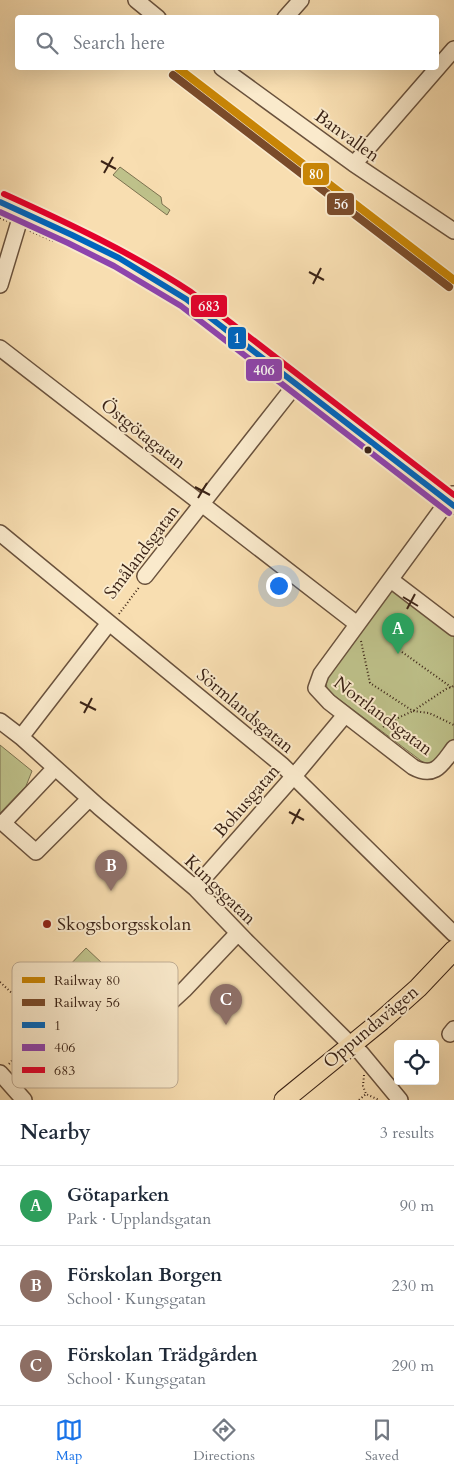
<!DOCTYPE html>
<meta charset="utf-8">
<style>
:root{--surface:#fff;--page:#f2f2f3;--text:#1f2937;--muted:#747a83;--line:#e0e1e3;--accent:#1a73e8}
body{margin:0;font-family:Cardo,serif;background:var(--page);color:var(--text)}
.controls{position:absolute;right:15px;bottom:15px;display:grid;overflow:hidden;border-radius:5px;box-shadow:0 5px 20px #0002}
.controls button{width:45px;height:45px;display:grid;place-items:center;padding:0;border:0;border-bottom:1px solid var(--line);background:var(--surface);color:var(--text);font:25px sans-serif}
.you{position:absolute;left:278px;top:585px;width:18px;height:18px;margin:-12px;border:4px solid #fff;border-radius:50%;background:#1a73e8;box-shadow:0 0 0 8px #1a73e833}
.badge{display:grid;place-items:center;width:32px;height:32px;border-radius:50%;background:var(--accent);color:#fff;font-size:16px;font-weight:700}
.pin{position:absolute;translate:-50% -41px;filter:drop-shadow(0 1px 2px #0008)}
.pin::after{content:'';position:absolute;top:26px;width:18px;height:15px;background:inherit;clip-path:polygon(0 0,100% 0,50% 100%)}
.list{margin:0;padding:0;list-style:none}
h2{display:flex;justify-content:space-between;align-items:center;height:65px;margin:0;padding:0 20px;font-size:21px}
h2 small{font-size:16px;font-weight:400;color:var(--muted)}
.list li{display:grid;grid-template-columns:32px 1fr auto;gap:15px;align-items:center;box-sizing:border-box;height:80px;padding:0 20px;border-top:1px solid var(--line)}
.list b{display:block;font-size:19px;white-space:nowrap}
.list p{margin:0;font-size:16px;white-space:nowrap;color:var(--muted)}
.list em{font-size:16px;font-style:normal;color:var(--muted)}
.icon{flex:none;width:28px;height:28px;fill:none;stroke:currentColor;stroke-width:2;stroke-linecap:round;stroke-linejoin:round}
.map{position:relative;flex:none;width:454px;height:1100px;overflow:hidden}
.search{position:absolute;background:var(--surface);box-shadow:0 5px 20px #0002;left:15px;right:15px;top:15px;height:55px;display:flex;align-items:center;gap:12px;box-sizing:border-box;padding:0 18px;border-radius:5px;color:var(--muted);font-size:19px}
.sheet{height:305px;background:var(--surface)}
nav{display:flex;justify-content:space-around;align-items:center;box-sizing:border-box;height:70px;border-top:1px solid var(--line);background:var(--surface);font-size:14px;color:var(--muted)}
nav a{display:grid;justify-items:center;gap:2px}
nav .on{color:var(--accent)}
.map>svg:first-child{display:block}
</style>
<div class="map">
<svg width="454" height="1100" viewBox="0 0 454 1100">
<rect width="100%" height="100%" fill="#f8deb1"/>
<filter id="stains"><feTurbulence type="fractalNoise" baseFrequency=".004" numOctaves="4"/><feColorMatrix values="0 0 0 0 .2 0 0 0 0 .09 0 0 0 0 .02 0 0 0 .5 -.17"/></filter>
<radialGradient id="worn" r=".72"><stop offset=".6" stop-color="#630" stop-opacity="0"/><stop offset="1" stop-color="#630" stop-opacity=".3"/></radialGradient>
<path fill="#bec18a" stroke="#7c7250" d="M120,167L161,197L162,204L170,210L167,215L113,175Z
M398,589L454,632V742L437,763H424L327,690L326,677L389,591Z
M0,745L32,771L26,786L0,813Z
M86,948L139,998L99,1041L45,991Z"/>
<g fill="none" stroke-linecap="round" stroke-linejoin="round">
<g stroke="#6a523d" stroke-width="18">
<path id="minor" d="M136,0L158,18
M285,18L301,0
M222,68L354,164L454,231
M354,164L454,49
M0,202C64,231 128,259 186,299L454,506
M0,285L22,212
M0,348L357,624
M453,494L321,674L316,688L329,702L413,767C435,779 442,764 454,748
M0,533L282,765L454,934
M145,576L296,384
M391,580L454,628
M0,721L21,737L99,807L195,888L246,941L351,1045L361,1053L400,1100
M21,737L109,623
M55,768L3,823L36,852L89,799
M195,888L300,769L345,715
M158,1014L184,990L238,933
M450,1034L454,1029
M0,1073L24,1100"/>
</g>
<g stroke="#3b2316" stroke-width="21">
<path id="major" d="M284,1100L381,1021L418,988L454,950"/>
</g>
<path stroke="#3b2316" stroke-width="2" stroke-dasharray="1 2.5" stroke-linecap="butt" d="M0,218L7,221
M30,231L53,241
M119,614L140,586
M361,641L370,683L413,711L429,713L454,725
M402,652L451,687
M383,727L400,717L413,711L446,689L454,686
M0,982L44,1023
M9,1064L44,1023L111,1049L129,1042L149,1023
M364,1075L363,1086L366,1094
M359,1100L366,1094L379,1100"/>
<use href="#minor" stroke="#faeacc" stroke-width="15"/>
<use href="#major" stroke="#f8deb1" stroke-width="19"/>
<g stroke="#faeacc" stroke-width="10">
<path id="bus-1" d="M0,202L72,235L119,258L186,299L454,506"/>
</g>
<g stroke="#faeacc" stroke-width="10">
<path id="bus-2" d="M0,212L68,243L114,266L181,306L449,513"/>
</g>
<g stroke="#faeacc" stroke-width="10">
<path id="bus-3" d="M4,194C68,223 132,253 191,292L454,495"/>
</g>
<use href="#bus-1" stroke="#0065bd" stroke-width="6"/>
<use href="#bus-2" stroke="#8e44ad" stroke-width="6"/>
<use href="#bus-3" stroke="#e4002b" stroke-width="6"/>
<g stroke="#faeacc" stroke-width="11">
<path id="rail-1" d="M178,68L454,280"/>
</g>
<g stroke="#faeacc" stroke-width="11">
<path id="rail-2" d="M173,75L449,287"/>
</g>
<use href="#rail-1" stroke="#c88506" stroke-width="8"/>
<use href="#rail-2" stroke="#7a4b2a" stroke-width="8"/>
</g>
<path fill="none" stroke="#3b2316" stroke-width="2" d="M101,161L116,169M104,173L113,157M309,272L324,280M313,284L321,268M195,487L210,495M198,498L207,483M403,597L418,606M407,609L415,594M80,702L96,710M84,713L92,698M289,812L304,820M292,824L300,809"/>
<circle fill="#3b2316" stroke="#faeacc" stroke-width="2" cx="368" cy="450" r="4.5"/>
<circle fill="#8f2418" stroke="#faeacc" stroke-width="2" cx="47" cy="924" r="5"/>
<g text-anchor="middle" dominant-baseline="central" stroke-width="4" stroke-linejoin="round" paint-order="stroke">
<g font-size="18" fill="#3b2316" stroke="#faeacc">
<text transform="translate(347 136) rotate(36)">Banvallen</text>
<text transform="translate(143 434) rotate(38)">Östgötagatan</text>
<text transform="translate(142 552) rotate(-53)">Smålandsgatan</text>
<text transform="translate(245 711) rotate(40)">Sörmlandsgatan</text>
<text transform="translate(383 716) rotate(37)">Norrlandsgatan</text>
<text transform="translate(247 801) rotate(-49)">Bohusgatan</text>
<text transform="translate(220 890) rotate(44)">Kungsgatan</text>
<text transform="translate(371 1027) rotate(-40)">Oppundavägen</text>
</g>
<g font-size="18" fill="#3b2316" stroke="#faeacc" text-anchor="start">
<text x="57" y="924">Skogsborgsskolan</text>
</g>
</g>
<rect x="12" y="962" width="166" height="126" rx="8" fill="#faeacc" stroke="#c1ae95" stroke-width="1"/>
<rect x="22" y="977" width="23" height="6" fill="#c88506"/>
<rect x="22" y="999" width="23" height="7" fill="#7a4b2a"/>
<rect x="22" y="1022" width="23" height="6" fill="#0065bd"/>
<rect x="22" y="1044" width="23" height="7" fill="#8e44ad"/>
<rect x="22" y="1067" width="23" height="6" fill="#e4002b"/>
<g font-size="14" fill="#3b2316">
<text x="54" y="985">Railway 80</text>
<text x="54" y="1007">Railway 56</text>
<text x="54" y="1030">1</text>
<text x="54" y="1052">406</text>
<text x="54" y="1075">683</text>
</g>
<g stroke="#faeacc" stroke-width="2">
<rect x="302" y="162" width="28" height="24" rx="5" fill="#c88506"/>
<rect x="326" y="192" width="29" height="24" rx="5" fill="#7a4b2a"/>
<rect x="190" y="294" width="38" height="24" rx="5" fill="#e4002b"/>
<rect x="227" y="326" width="20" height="24" rx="5" fill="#0065bd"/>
<rect x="245" y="358" width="38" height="24" rx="5" fill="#8e44ad"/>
</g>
<g font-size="14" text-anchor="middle" font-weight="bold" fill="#fff">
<text x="316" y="179">80</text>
<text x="341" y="209">56</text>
<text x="209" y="311">683</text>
<text x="237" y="343">1</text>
<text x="264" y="375">406</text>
</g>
<rect width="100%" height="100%" filter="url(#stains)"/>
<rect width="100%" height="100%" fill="url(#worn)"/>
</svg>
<div class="controls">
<button><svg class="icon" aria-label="locate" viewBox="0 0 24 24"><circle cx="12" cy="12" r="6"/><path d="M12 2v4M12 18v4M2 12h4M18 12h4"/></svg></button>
</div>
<div class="you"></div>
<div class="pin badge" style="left:398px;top:654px;background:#2e9e5b">A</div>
<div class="pin badge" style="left:111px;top:891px;background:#8d6e63">B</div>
<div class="pin badge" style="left:226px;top:1025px;background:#8d6e63">C</div>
<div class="search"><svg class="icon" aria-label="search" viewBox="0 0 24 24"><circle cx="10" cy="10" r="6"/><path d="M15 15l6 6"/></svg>Search here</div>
</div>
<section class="sheet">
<h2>Nearby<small>3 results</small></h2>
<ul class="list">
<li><span class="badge" style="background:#2e9e5b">A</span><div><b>Götaparken</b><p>Park · Upplandsgatan</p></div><em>90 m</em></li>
<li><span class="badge" style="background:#8d6e63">B</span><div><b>Förskolan Borgen</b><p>School · Kungsgatan</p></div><em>230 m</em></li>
<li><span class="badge" style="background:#8d6e63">C</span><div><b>Förskolan Trädgården</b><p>School · Kungsgatan</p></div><em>290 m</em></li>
</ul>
</section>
<nav>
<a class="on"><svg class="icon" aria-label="map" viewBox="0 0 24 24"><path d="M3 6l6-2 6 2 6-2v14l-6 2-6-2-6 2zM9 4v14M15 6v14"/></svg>Map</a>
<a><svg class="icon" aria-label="directions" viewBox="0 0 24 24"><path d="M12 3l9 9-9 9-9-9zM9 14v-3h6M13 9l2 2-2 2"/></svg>Directions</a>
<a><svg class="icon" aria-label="saved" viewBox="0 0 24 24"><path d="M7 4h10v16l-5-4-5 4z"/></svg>Saved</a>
</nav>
